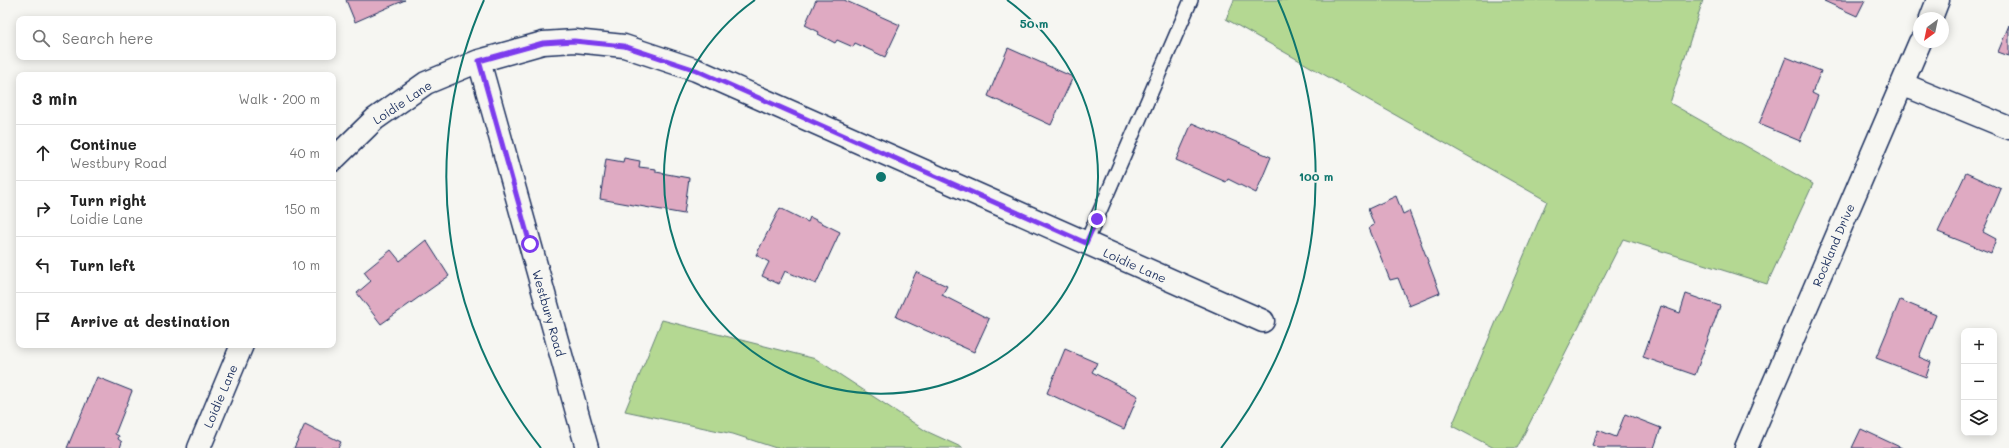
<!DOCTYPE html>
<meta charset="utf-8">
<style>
:root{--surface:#fff;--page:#f2f2f2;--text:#222;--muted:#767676;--line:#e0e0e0}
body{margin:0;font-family:Mali,sans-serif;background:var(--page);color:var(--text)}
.controls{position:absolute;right:12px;bottom:12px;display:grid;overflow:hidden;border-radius:8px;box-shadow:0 2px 10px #0003}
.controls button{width:36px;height:36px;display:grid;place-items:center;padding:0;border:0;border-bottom:1px solid var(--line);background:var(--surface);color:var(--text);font:20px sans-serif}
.compass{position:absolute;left:1913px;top:12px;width:36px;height:36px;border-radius:50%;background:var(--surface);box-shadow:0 2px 10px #0003;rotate:213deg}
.stop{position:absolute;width:12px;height:12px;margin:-9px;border:3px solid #7c3aed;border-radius:50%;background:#fff}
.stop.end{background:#7c3aed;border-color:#fff;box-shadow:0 1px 4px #0008}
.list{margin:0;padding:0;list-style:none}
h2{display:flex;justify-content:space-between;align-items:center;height:52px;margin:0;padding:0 16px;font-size:17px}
h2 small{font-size:13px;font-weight:400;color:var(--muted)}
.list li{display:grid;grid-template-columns:26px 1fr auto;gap:12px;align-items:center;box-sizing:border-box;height:56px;padding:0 16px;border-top:1px solid var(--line)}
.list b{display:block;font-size:15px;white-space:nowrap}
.list p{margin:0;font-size:13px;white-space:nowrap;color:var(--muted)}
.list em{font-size:13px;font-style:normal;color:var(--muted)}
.icon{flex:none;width:22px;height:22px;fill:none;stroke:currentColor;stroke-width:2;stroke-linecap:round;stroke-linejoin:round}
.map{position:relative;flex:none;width:2009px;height:448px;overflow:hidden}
.search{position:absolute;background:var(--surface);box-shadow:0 2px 10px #0003;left:16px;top:16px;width:320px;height:44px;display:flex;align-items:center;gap:10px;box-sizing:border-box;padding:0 14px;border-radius:8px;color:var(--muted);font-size:15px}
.panel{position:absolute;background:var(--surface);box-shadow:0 2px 10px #0003;left:16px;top:72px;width:320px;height:276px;border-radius:8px}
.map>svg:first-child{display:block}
</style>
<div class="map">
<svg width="2009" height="448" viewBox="0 0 2009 448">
<rect width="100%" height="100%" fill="#f6f6f2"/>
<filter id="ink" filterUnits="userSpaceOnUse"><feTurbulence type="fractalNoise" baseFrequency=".025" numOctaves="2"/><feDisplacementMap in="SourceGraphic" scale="8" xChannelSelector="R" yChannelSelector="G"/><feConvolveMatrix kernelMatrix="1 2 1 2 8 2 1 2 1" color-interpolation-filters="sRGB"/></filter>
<g filter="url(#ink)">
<path fill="#b4d892" stroke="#688478" d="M1234,0H1703L1670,103L1813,184L1767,284L1623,239L1517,448H1494L1452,426L1547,201L1226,19Z
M662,320L816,359L926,431L963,448H776L733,434L625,411Z"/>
<path fill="#dfaac2" stroke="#1b2f5e" d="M346,0H405L355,22Z
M816,0H844L900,25L885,57L855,43L853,47L837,40L835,43L818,34L819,32L805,25Z
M1824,0H1865L1857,16L1824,1Z
M2009,25V56L1998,52Z
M1008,48L1073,77L1051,125L988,96Z
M1786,57L1821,71L1812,93L1818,96L1800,141L1759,124Z
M1192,123L1271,157L1256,193L1228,179L1226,182L1176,160Z
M624,158L640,161L639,167L656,169V172L689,178L684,214L600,199L606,159L623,162Z
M1966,173L2001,189L1983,232L1996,239L1991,253L1938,232Z
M1396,196L1403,214L1409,211L1440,293L1409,306L1398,278L1390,280L1369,228L1374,225L1368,209Z
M780,208L808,222L810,217L840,232L816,284L785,271L779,284L762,276L769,262L756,255Z
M426,240L449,276L381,324L357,293L371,281L364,272L391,250L400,261Z
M916,272L947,286L942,295L989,319L974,352L896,317Z
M1686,294L1720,306L1695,375L1643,357L1661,306L1680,313Z
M1900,300L1936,315L1919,357L1931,362L1926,377L1876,358Z
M1065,349L1097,363L1092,372L1138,396L1124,429L1047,393Z
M97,377L132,391L115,434L119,436L118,439L122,442L120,448H67Z
M1625,414L1661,428L1654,448H1599L1592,445L1598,430L1616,437Z
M305,424L341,442L338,448H294Z
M1861,429L1902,448H1852Z"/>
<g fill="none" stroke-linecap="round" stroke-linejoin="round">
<g stroke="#1b2f5e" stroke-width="16">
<path id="lane" d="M1086,243L1191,0"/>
</g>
<g stroke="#1b2f5e" stroke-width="25">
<path id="street" d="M1931,18L1938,0
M479,61L587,448
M1902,84L2009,128
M333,160L375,119L426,83L479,61L543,43L575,41L624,46L696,70L1263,321
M199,448L242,345
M1746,448L1920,42"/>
</g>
<use href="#lane" stroke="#f6f6f2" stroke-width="13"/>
<use href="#street" stroke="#f6f6f2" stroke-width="22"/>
</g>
</g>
<g fill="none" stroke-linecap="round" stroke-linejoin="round" filter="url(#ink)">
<path stroke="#7c3aed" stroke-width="5" d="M530,244L479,61L543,43L574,41L624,46L696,70L1086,243L1097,219"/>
</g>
<g fill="none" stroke="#0f766e" stroke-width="2">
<path d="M1007 0A217 217 0 1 1 755 0"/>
<path d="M541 448A435 435 0 0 1 484 0M1278 0A435 435 0 0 1 1221 448"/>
</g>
<g text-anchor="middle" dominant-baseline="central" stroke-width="3.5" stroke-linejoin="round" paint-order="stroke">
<g font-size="12" fill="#1b2f5e" stroke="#f6f6f2">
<text transform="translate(402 102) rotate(-34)">Loidie Lane</text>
<text transform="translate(1833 245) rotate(-67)">Rockland Drive</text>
<text transform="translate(1135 265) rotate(24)">Loidie Lane</text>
<text transform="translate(549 313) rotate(74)">Westbury Road</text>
<text transform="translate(220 396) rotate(-67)">Loidie Lane</text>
</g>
</g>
<circle cx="881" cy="177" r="6" fill="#0f766e" stroke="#f6f6f2" stroke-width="2"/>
<g font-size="12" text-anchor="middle" font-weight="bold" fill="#0f766e" stroke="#f6f6f2" stroke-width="3.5" stroke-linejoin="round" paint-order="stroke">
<text x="1034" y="28">50 m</text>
<text x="1316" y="181">100 m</text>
</g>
</svg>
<div class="controls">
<button>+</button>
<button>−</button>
<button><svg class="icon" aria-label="layers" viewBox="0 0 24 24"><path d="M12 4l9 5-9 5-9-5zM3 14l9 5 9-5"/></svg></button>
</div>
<svg class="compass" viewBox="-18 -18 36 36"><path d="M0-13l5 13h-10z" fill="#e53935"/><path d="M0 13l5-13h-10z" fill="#767676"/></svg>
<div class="stop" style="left:530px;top:244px"></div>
<div class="stop end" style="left:1097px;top:219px"></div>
<div class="search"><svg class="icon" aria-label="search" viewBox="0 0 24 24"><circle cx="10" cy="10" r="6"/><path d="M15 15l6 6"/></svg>Search here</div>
<section class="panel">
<h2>3 min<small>Walk · 200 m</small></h2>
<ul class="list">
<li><svg class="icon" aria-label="ahead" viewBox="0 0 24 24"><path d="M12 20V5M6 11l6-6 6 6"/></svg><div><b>Continue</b><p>Westbury Road</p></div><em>40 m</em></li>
<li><svg class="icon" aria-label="right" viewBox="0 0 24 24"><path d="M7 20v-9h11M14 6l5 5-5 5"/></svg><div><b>Turn right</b><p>Loidie Lane</p></div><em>150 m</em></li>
<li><svg class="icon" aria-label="left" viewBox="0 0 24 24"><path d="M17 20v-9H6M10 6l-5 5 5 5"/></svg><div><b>Turn left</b></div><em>10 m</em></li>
<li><svg class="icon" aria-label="arrive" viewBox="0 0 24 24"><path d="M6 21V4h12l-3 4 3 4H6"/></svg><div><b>Arrive at destination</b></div></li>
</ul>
</section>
</div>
